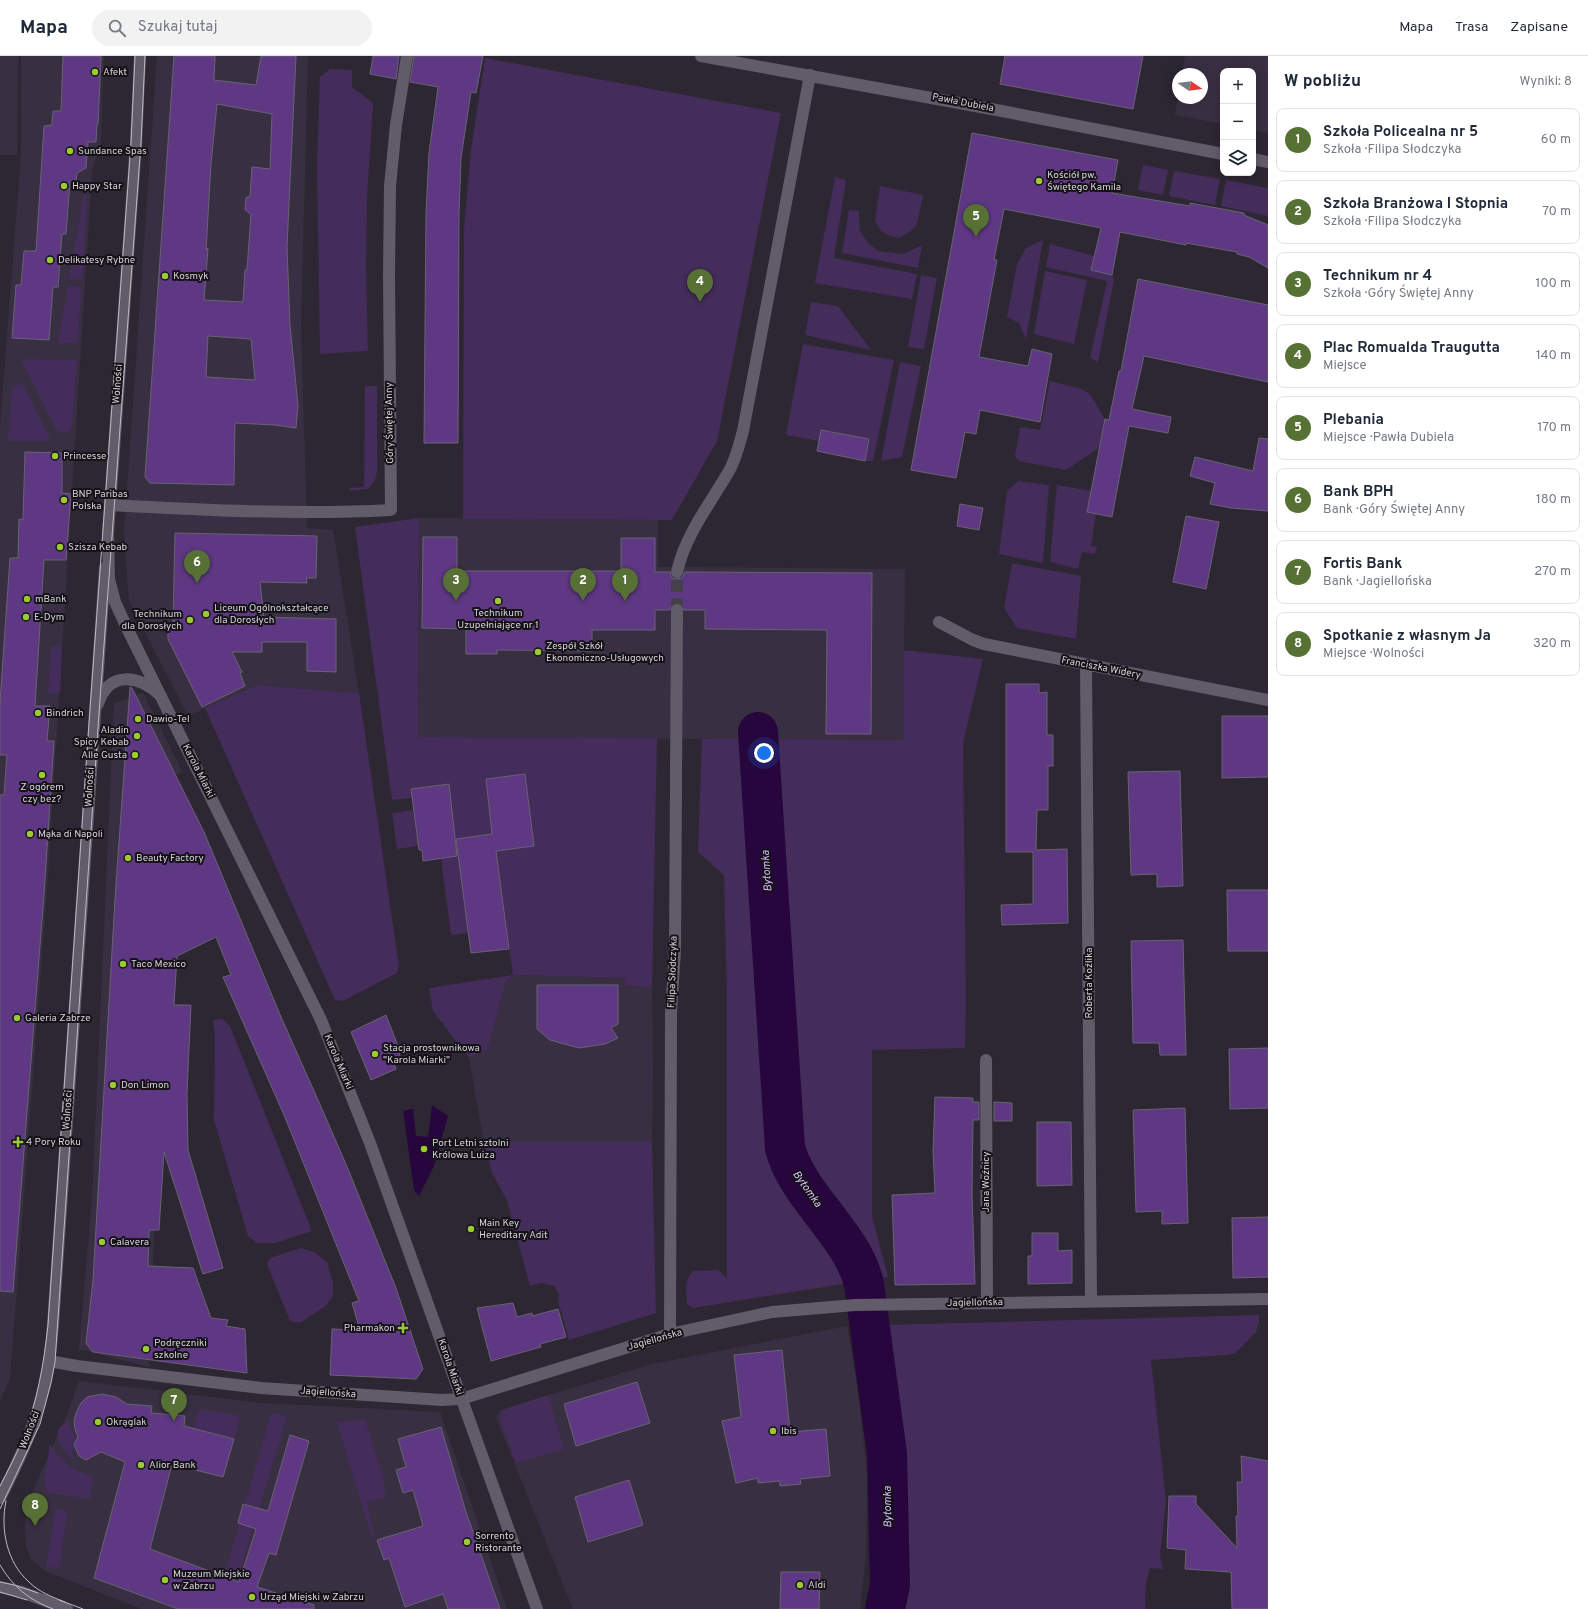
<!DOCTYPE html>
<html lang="pl">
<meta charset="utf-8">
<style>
:root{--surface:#fff;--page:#f2f2f3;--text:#1f2937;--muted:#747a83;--line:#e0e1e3;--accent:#577135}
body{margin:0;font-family:Overpass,sans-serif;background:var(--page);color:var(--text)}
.controls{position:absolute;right:12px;top:12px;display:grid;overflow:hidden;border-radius:8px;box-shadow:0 2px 10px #0003}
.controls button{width:36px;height:36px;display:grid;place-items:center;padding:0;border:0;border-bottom:1px solid var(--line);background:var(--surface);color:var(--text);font:20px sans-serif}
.compass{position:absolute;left:1172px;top:12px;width:36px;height:36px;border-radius:50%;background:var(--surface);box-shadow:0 2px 10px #0003;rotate:103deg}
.you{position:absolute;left:764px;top:697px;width:14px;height:14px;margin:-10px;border:3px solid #fff;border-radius:50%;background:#1a73e8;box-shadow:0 0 0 6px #1a73e833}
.badge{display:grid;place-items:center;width:26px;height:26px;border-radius:50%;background:var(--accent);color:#fff;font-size:13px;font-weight:700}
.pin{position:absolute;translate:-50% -33px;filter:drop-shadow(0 1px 2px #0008)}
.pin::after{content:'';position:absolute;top:21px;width:14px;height:12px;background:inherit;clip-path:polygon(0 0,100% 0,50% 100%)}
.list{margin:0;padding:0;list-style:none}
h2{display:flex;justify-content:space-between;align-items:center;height:52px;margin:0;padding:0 16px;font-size:17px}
h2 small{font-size:13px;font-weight:400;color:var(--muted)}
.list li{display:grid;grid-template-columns:26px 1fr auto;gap:12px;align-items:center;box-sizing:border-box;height:64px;margin:0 8px 8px;padding:0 8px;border:1px solid var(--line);border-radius:8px}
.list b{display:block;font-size:15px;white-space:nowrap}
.list p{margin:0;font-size:13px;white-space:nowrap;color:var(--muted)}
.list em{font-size:13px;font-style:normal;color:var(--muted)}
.icon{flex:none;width:22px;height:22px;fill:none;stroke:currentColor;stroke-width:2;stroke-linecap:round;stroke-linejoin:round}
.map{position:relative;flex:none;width:1268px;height:1553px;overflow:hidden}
header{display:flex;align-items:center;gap:24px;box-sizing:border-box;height:56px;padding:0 20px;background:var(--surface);border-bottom:1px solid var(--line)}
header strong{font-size:19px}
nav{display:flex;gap:22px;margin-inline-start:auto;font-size:14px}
.search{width:280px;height:36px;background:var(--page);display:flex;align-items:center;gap:10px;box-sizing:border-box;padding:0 14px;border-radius:22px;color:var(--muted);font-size:15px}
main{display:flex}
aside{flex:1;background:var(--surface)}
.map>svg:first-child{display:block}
</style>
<header>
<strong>Mapa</strong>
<div class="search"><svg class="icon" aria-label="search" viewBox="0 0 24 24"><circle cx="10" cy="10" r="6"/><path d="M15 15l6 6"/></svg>Szukaj tutaj</div>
<nav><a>Mapa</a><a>Trasa</a><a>Zapisane</a></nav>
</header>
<main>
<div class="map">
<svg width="1268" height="1553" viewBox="0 0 1268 1553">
<rect width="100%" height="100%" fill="#2d2733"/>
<path fill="#383042" d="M0,0H18L17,99H0Z
M21,0H104L101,89L92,114L47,834L10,1323L0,1344V371L21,100Z
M157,0H308L301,269L307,472L333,474L359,637L257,629L188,660L129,545L124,477Z
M1185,0H1268V77L1253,74V15H1223V68L1175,59L1178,42H1202V18H1182Z
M419,462L658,464V511L905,513L903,684L418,681Z
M143,637L182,715L171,723L149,1311L79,1293L92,1144L114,647Z
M513,919L624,922L625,930L652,931L653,1015L652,1086H484L469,1002L488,993L506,925Z
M847,1270L858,1336L867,1419L866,1499L860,1553H573L496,1361L500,1354L652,1308Z
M79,1325L263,1347L440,1356L507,1553H142L45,1515L31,1503L26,1491L25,1468L31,1439L67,1358Z"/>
<path fill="#442c5b" d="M485,2L781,57L717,385L672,464L463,463L464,173L471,94Z
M330,13L352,14V31L373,47L367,142L366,211L368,295L320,298L317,109L320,21Z
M1143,109L1168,114L1163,139L1138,134Z
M1174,115L1220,123L1215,149L1169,140Z
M835,121L846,124L834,202L917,218L912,243L815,227Z
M1226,124L1268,132V160L1221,150Z
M880,130L923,139L917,168L911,175L899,182L890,180L881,175L875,165Z
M84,138L87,139L82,224L69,223Z
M849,154L859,155L860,175L868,187L878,195L904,198L922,189L918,212L842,197Z
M1043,184L1026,283L1019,267L1007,261L1017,208L1026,192Z
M1050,188L1094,200L1091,214L1112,219L1114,224L1098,306L1090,302L1107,225L1046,211Z
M1045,215L1087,224L1074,288L1034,278Z
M921,219L937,222L924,293L908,291Z
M68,230L81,231L78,287H58Z
M811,246L838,250L871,294L805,279Z
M803,288L894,304L873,405H865L869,383L822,374L819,385L786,379Z
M21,303L77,304L72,371L69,376L63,377L56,374Z
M900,306L921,310L902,401L881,405Z
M1050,325L1082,333L1090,338L1105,363L1099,392L1066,414L1019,405L1015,400L1020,371L1040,374Z
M22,327L49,380V385H8L12,332Z
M365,330H377V416L375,424L368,433L350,435V432L364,431Z
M1018,425L1049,429L1043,507L999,498L1007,435Z
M1057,429L1091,435L1087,456L1096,458L1091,490L1097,491L1095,498L1082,496L1078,513L1050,506Z
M419,462L418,681L657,682L652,931L625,930L624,922L513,919L506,925L488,993L469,1002L433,955L429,932L513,919L496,795L534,790L524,718L486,723L492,778L455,783L449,728L411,733L412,742L392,744L355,471Z
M1012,507L1081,520L1076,583L1017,572L1004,552Z
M51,590L62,591L60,637H48Z
M904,594L983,603L963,687L966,945L965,992L872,994V1160L888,1221L876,1223L870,1206L835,1149L801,1102L796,1066L788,934L776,683L903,684Z
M257,629L359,637L399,910L397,917L343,945L335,944L205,652Z
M702,683H742L750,710L770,1077L793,1133L850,1221L849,1227L693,1252L687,1248C686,1236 684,1224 693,1215L718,1214L727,1222V942L724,819L698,796Z
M413,754L418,790L397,793L392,757Z
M459,799L469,877L451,879L441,802Z
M222,963L230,970L312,1175L275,1187H257L248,1180L214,1064L215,980L213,964Z
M484,1086H652L656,1257L569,1284L558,1245L559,1238L554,1230L541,1227L530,1230L507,1144L492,1117Z
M301,1192L314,1196L327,1206L333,1227V1240L326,1250L300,1267L290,1265L267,1208L270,1202Z
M1259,1259V1266L1256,1276L1236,1297L1226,1299L1151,1304L1166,1445L1160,1500L1163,1513L1150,1512L1146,1526L1145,1553H892L897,1524L895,1400L882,1269Z
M548,1339L564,1393L516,1407L500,1362L503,1354Z
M204,1353L240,1360L234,1383L194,1372L198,1355Z
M271,1357L287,1360L237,1525L224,1521Z
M365,1363L382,1418L386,1441L367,1446L374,1480L372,1482L337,1367Z
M69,1365L71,1373L77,1383C72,1392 70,1397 76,1406C64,1396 45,1374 69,1365Z
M50,1388C61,1405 73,1416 93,1420L90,1443L49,1437L44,1428Z
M55,1453L68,1455L59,1512L46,1511Z"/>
<path fill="#27063e" d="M432,1049L448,1060L434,1110L419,1140L414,1134L403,1055L413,1053L416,1080L428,1081Z"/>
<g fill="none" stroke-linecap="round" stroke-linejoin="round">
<path stroke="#27063e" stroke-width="40" d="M758,676L785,1092C798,1141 853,1179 864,1228L887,1398L890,1529L885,1553"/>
</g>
<path fill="#5e3883" stroke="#696371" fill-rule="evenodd" d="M63,0H101L98,68H97L96,86H88L86,112L77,117L76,125H70L66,178H62L58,231H53L49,284L12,282L16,229H21L24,195H36L44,70L52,69L53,55H61Z
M174,0H215L214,24L256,29L261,0H296L287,191L290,269L298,350L296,372L275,369L235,367L234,429L150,427L145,421ZM217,48L272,58L270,113L252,111L250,140L246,142L245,154L251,158L247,214H245L243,246L204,244L208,192L206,194L211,108ZM208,280L251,283L255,324L206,321Z
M373,0H399L396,23L370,18Z
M414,0H483L476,37L471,36L461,102L459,158L458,387H424L426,157L429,97L438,31L410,26Z
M1005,0H1143L1133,53L1000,28Z
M972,77L1118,104L1112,137L1190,150V147L1244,157V159L1268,169V212L1249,201L1237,198V196L1186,187V189L1120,176L1112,219L1091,214L1101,172L1004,153L994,204H997L979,301L1028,310L1032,293L1052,298L1040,366L980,354L976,378L965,376L956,422L911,414Z
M1138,223L1268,249V326L1144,300L1132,353L1171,361L1168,377L1129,370L1112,461L1087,456L1105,363L1109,364L1119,315H1121Z
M821,374L869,383L865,405L817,395Z
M1259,382L1268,383V455L1231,452L1210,448L1215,427L1190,420L1195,401L1253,415Z
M25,396L62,397V437L71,438L66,504H44L35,650H50L47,685H54L44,838L13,1236L0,1235V739H4L7,699H0V646L10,502H18L19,463L23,464Z
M960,448L983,452L979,474L957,470Z
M1186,460L1219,466L1206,533L1173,526Z
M175,477L317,480L316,522H306L307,527L260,526L264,561L336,563V616L307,615V586H262V596H232L242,616L240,617L245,630L202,651L168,583V569H173Z
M423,481H457V515H621V482H655V516H670L671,521L675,523L682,522L685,516L872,517L871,678H826L827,574L705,573V554H684L681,548L677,547L671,550L670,554H655V574H592V595L497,594V598H466V573L422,572Z
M1006,628H1039V637L1047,636V679H1053V710H1048V754H1037L1036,794L1067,793L1068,867L1002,869L1001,849L1033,848V796H1006Z
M130,631L132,632L204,776L281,961L322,1053L348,1113L396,1232L423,1313L416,1323L330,1319L332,1273L360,1274L352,1247L359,1245L284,1059L223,921L231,919L216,881L177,900L174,949H191L187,1038L188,1094L223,1212L203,1218L164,1096L159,1174H149L148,1210L193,1212L211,1262L228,1264L226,1270L245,1273L247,1317L93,1296L86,1287L93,1224L115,843Z
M1222,660H1268V721L1222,722Z
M1180,715L1183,830L1157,831V818L1131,819L1128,716Z
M525,718L534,790L496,795L509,893L471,897L456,783L492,778L486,723Z
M449,728L457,800L423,805L422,794H419L411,733Z
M1227,834H1268V895H1228Z
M1183,884L1186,999H1160L1159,987H1133L1131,885Z
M537,929H618V968L611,972L618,982L605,988L579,992L550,984L537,973Z
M386,959L398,990L400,1000L392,1003L396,1013L371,1024L351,976Z
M1268,992V1052L1230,1053L1229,993Z
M935,1041L973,1042V1046H979V1064H973L972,1137L975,1228L895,1229L892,1139L935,1137L933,1095Z
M994,1046L1012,1047V1065H994Z
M1185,1052L1188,1167L1162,1168V1155L1136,1156L1133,1054Z
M1037,1066H1071L1072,1129L1037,1130Z
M1268,1161V1221L1233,1222L1232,1162Z
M1032,1177H1058V1195L1072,1194V1227L1028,1228V1200H1032Z
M513,1247L517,1261L532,1257V1260L558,1253L566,1281L540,1288L541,1291L491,1305L477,1252Z
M782,1294L790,1376L826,1373L830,1420L800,1423L801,1428L780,1430V1425L758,1427V1422L736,1427L722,1365L741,1361L734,1299Z
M637,1326L650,1367L576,1390L564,1348Z
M102,1338L116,1341L127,1348L152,1350L151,1357L185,1360L184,1370L234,1383L223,1421L172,1408L150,1493L239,1526L256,1473L238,1467L243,1448L268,1455L290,1379L309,1385L276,1499L269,1497L257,1531L314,1549V1553H178L94,1522L125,1406L101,1396L86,1404L79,1400L74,1389L78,1381L75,1373L74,1365L76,1357L81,1347L87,1341Z
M441,1371L465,1453L500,1553H448L443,1538L405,1551L389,1502L384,1504L377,1484L423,1470L413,1434L403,1437L396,1414L406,1411L398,1383Z
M1241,1400L1268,1405V1553H1232L1231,1516L1185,1513L1186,1494L1167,1492L1169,1440H1196V1448L1237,1492L1236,1460L1238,1459L1237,1426H1242Z
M629,1424L643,1469L588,1486L575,1441Z
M781,1516H820L819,1553H780Z"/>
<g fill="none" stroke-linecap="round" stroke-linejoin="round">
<path stroke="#46404c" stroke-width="12" stroke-dasharray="12 6" stroke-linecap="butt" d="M677,554V516"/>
<path stroke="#625c6a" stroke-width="12" d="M110,449C203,454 297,459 391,454L389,219L390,130L396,69L407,0
M677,516C685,479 710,448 729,415C736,403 739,389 743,375L810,19
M939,566L973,584L984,588L1268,644
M1086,609L1091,1245
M98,648C109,614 139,619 161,640
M986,1004L987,1247
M670,1278L671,957L675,894L677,554
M49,1305L77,1310L261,1332L442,1344L461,1343L670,1278L772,1256L855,1249L1268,1243
M0,1442C19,1405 36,1368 45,1327C50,1308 51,1288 53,1269L105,512
M0,1531L22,1536L67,1553"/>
<path stroke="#625c6a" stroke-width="12" d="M701,0L986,52L1223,98
M1253,103L1268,106"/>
<path stroke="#625c6a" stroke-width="12" d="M140,0L136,87L108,477L109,523L115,546L127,572L321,964L370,1087L537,1553"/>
<path stroke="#bdb9c1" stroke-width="1" d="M0,1430C8,1415 16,1399 23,1383C37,1346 44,1307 48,1269L89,667L131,87L135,0
M6,1445C0,1473 7,1507 29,1526C39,1536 52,1541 65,1546
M0,1453L40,1368L51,1327L55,1306L99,657L141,87L145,0
M0,1509C13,1531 29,1544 53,1553
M0,1526L14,1529L38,1537
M0,1536L27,1544
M59,1544L83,1553"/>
</g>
<g fill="#9cca32" stroke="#141217" stroke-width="1.5">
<circle cx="95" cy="16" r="4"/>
<circle cx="70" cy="95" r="4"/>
<circle cx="1039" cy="125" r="4"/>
<circle cx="64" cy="130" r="4"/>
<circle cx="50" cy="204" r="4"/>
<circle cx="165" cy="220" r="4"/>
<circle cx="55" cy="400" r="4"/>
<circle cx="64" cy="444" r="4"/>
<circle cx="60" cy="491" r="4"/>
<circle cx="27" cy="543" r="4"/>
<circle cx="498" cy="545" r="4"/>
<circle cx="206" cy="558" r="4"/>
<circle cx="26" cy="561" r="4"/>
<circle cx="190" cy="564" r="4"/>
<circle cx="538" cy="596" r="4"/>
<circle cx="38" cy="657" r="4"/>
<circle cx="138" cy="663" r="4"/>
<circle cx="137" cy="680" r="4"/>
<circle cx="135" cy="699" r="4"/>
<circle cx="42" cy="719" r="4"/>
<circle cx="30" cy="778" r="4"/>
<circle cx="128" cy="802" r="4"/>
<circle cx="123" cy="908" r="4"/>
<circle cx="17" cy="962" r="4"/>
<circle cx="375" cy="998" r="4"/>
<circle cx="113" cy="1029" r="4"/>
<path d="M16 1080h4v4h4v4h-4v4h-4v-4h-4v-4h4z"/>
<circle cx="424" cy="1093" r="4"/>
<circle cx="471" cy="1173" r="4"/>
<circle cx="102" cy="1186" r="4"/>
<path d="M401 1266h4v4h4v4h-4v4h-4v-4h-4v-4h4z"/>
<circle cx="146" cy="1293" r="4"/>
<circle cx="98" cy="1366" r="4"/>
<circle cx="773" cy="1375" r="4"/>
<circle cx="141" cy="1409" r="4"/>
<circle cx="467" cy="1486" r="4"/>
<circle cx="165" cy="1524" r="4"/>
<circle cx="800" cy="1529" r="4"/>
<circle cx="252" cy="1541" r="4"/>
</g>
<g text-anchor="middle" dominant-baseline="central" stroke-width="4" stroke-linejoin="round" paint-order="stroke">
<g font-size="10" fill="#d5d1d9" stroke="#141217" text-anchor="start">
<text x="103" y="16">Afekt</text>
<text x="78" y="95">Sundance Spas</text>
<text x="1047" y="119">Kościół pw.<tspan x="1047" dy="12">Świętego Kamila</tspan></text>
<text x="72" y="130">Happy Star</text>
<text x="58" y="204">Delikatesy Rybne</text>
<text x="173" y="220">Kosmyk</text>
<text x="63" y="400">Princesse</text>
<text x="72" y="438">BNP Paribas<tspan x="72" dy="12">Polska</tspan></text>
<text x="68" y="491">Szisza Kebab</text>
<text x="35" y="543">mBank</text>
<text x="214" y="552">Liceum Ogólnokształcące<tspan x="214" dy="12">dla Dorosłych</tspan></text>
<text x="498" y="557" text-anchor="middle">Technikum<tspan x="498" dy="12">Uzupełniające nr 1</tspan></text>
<text x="182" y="558" text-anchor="end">Technikum<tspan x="182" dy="12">dla Dorosłych</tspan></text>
<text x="34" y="561">E-Dym</text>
<text x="546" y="590">Zespół Szkół<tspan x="546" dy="12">Ekonomiczno-Usługowych</tspan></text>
<text x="46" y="657">Bindrich</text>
<text x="146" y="663">Dawio-Tel</text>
<text x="129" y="674" text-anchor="end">Aladin<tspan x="129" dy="12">Spicy Kebab</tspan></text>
<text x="127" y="699" text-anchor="end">Alle Gusta</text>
<text x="42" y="731" text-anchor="middle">Z ogórem<tspan x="42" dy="12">czy bez?</tspan></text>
<text x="38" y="778">Mąka di Napoli</text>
<text x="136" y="802">Beauty Factory</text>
<text x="131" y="908">Taco Mexico</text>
<text x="25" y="962">Galeria Zabrze</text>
<text x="383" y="992">Stacja prostownikowa<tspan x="383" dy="12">"Karola Miarki"</tspan></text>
<text x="121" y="1029">Don Limon</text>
<text x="26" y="1086">4 Pory Roku</text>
<text x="432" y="1087">Port Letni sztolni<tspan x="432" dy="12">Królowa Luiza</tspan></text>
<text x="479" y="1167">Main Key<tspan x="479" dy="12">Hereditary Adit</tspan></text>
<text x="110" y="1186">Calavera</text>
<text x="395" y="1272" text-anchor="end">Pharmakon</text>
<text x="154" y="1287">Podręczniki<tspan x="154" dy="12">szkolne</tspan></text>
<text x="106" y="1366">Okrąglak</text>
<text x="781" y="1375">Ibis</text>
<text x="149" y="1409">Alior Bank</text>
<text x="475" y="1480">Sorrento<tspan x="475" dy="12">Ristorante</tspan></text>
<text x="173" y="1518">Muzeum Miejskie<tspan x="173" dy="12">w Zabrzu</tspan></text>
<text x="808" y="1529">Aldi</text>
<text x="260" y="1541">Urząd Miejski w Zabrzu</text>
</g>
<g font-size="10" fill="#d5d1d9" stroke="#141217">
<text transform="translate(963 47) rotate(11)">Pawła Dubiela</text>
<text transform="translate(118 328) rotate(-86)">Wolności</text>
<text transform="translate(390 367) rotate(-91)">Góry Świętej Anny</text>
<text transform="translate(1101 612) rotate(11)">Franciszka Widery</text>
<text transform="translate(198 715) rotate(63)">Karola Miarki</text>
<text transform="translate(90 731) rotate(-87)">Wolności</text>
<text transform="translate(673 916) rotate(-88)">Filipa Słodczyka</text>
<text transform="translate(1089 927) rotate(-90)">Roberta Koźlika</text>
<text transform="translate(338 1006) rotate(67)">Karola Miarki</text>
<text transform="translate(68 1054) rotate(-86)">Wolności</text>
<text transform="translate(986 1126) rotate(-90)">Jana Woźnicy</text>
<text transform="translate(975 1247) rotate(-1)">Jagiellońska</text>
<text transform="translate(655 1284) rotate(-16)">Jagiellońska</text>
<text transform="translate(450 1311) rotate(71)">Karola Miarki</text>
<text transform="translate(328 1337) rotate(4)">Jagiellońska</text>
<text transform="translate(30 1374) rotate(-69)">Wolności</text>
</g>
<g font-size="11" font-style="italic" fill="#dabcfc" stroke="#141217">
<text transform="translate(767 815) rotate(-94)">Bytomka</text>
<text transform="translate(807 1133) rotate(55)">Bytomka</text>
<text transform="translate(888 1451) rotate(-91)">Bytomka</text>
</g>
</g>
</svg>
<div class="controls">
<button>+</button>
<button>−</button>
<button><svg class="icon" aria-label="layers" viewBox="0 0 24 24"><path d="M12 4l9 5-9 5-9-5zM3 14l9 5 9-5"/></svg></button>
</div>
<svg class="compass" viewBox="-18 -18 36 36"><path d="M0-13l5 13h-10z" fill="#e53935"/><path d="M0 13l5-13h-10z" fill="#747a83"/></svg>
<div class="you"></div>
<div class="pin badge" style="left:625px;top:545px">1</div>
<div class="pin badge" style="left:583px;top:545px">2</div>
<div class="pin badge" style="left:456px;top:545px">3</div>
<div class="pin badge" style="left:700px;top:246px">4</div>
<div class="pin badge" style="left:976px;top:181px">5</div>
<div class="pin badge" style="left:197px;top:527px">6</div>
<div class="pin badge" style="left:174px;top:1365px">7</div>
<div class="pin badge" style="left:35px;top:1470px">8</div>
</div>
<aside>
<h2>W pobliżu<small>Wyniki: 8</small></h2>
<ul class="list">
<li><span class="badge">1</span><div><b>Szkoła Policealna nr 5</b><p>Szkoła · Filipa Słodczyka</p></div><em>60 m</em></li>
<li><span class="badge">2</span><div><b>Szkoła Branżowa I Stopnia</b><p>Szkoła · Filipa Słodczyka</p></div><em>70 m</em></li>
<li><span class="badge">3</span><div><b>Technikum nr 4</b><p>Szkoła · Góry Świętej Anny</p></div><em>100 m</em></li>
<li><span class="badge">4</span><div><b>Plac Romualda Traugutta</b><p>Miejsce</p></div><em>140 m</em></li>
<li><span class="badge">5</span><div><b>Plebania</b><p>Miejsce · Pawła Dubiela</p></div><em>170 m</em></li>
<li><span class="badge">6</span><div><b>Bank BPH</b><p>Bank · Góry Świętej Anny</p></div><em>180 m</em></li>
<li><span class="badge">7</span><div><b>Fortis Bank</b><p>Bank · Jagiellońska</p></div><em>270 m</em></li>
<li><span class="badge">8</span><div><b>Spotkanie z własnym Ja</b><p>Miejsce · Wolności</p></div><em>320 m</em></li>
</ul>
</aside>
</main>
